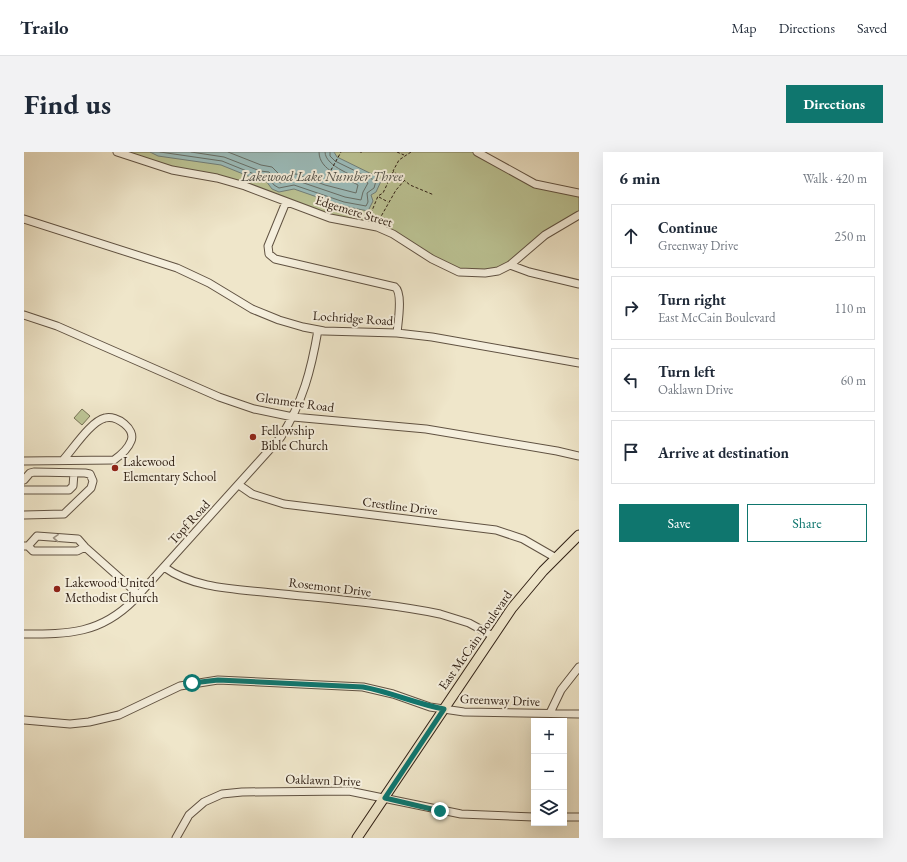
<!DOCTYPE html>
<meta charset="utf-8">
<style>
:root{--surface:#fff;--page:#f2f2f3;--text:#1f2937;--muted:#747a83;--line:#e0e1e3;--accent:#0f766e}
body{margin:0;font-family:"EB Garamond",serif;background:var(--page);color:var(--text)}
.controls{position:absolute;right:12px;bottom:12px;display:grid;overflow:hidden;border-radius:0px;box-shadow:0 4px 16px #0002}
.controls button{width:36px;height:36px;display:grid;place-items:center;padding:0;border:0;border-bottom:1px solid var(--line);background:var(--surface);color:var(--text);font:20px sans-serif}
.stop{position:absolute;width:12px;height:12px;margin:-9px;border:3px solid #0f766e;border-radius:50%;background:#fff}
.stop.end{background:#0f766e;border-color:#fff;box-shadow:0 1px 4px #0008}
.list{margin:0;padding:0;list-style:none}
h2{display:flex;justify-content:space-between;align-items:center;height:52px;margin:0;padding:0 16px;font-size:17px}
h2 small{font-size:13px;font-weight:400;color:var(--muted)}
.list li{display:grid;grid-template-columns:26px 1fr auto;gap:12px;align-items:center;box-sizing:border-box;height:64px;margin:0 8px 8px;padding:0 8px;border:1px solid var(--line);border-radius:0px}
.list b{display:block;font-size:15px;white-space:nowrap}
.list p{margin:0;font-size:13px;white-space:nowrap;color:var(--muted)}
.list em{font-size:13px;font-style:normal;color:var(--muted)}
.actions{display:flex;gap:8px;padding:12px 16px}
.actions a{flex:1;padding:9px 0;border:1px solid var(--accent);border-radius:0px;text-align:center;font-size:14px;color:var(--accent)}
.actions .main{background:var(--accent);color:#fff}
.icon{flex:none;width:22px;height:22px;fill:none;stroke:currentColor;stroke-width:2;stroke-linecap:round;stroke-linejoin:round}
.map{position:relative;flex:none;width:555px;height:686px;overflow:hidden;border-radius:0px}
header{display:flex;align-items:center;gap:24px;box-sizing:border-box;height:56px;padding:0 20px;background:var(--surface);border-bottom:1px solid var(--line)}
header strong{font-size:19px}
nav{display:flex;gap:22px;margin-inline-start:auto;font-size:14px}
.intro{display:flex;align-items:center;justify-content:space-between;box-sizing:border-box;height:96px;padding:0 24px}
h1{margin:0;font-size:28px}
.button{padding:10px 18px;border-radius:0px;background:var(--accent);color:#fff;font-size:14px;font-weight:700}
main{display:flex;gap:24px;padding:0 24px}
aside{flex:1;background:var(--surface);border-radius:0px;box-shadow:0 4px 16px #0002}
.map>svg:first-child{display:block}
</style>
<header>
<strong>Trailo</strong>
<nav><a>Map</a><a>Directions</a><a>Saved</a></nav>
</header>
<div class="intro"><h1>Find us</h1><a class="button">Directions</a></div>
<main>
<div class="map">
<svg width="555" height="686" viewBox="0 0 555 686">
<rect width="100%" height="100%" fill="#efe6ca"/>
<filter id="stains"><feTurbulence type="fractalNoise" baseFrequency=".005" numOctaves="4"/><feColorMatrix values="0 0 0 0 .2 0 0 0 0 .09 0 0 0 0 .02 0 0 0 .5 -.17"/></filter>
<radialGradient id="worn" r=".72"><stop offset=".6" stop-color="#630" stop-opacity="0"/><stop offset="1" stop-color="#630" stop-opacity=".3"/></radialGradient>
<path fill="#bcc495" stroke="#767255" d="M91,0H454L511,32L555,40V63L486,113L452,122L408,107L362,79L322,70L221,34Z
M58,257L66,264L58,273L50,266Z"/>
<path fill="#9cbebd" stroke="#717f7a" d="M126,0H310L313,5L358,27L352,40L347,43L349,49L344,59L319,54L270,37L255,40L248,37L242,29L234,28L197,13L134,4Z"/>
<g fill="none" stroke-linecap="round" stroke-linejoin="round">
<path stroke="#666f69" stroke-width="1" d="M136,0L198,9L235,24L244,25L250,33L255,36L270,33L320,50L342,54L344,50L343,41L350,36L352,29L311,9L306,4V0
M167,0L200,5L236,19L245,20L256,31L271,28L321,45L337,48L339,40L344,31C332,24 301,15 301,0
M204,0L237,13L248,15L257,24L272,22L301,33L332,41L334,33C320,25 295,19 295,0"/>
<g stroke="#605242" stroke-width="9">
<path id="minor" d="M93,0L148,18L193,26L221,34L306,66L353,75L369,82L408,107L435,120L461,121L474,119L486,113L505,120L555,132
M453,0L511,32L555,41
M262,50L244,94L245,102L251,107L371,135C379,141 374,170 373,181
M0,67L153,116L185,131L228,157L255,168L279,175L300,179L373,181L408,185L555,211
M486,113L521,83L555,63
M0,163L33,174L195,245L230,257L269,265L402,277L533,299L555,304
M0,309L90,308C97,303 104,297 107,289C112,277 93,263 81,266C67,269 49,297 39,308
M0,328L6,321L10,320L61,321L66,322L69,329L67,336L40,362L0,363
M215,333L228,342L260,352L472,378L499,387L532,406
M0,338H45L49,334L50,321
M0,394H4L13,384L54,387L61,395L115,443
M4,394L9,399H53L61,395
M140,415C170,437 214,437 249,441C305,447 362,451 416,462L445,471L469,484
M0,482C45,482 76,482 110,448L257,285C279,249 287,219 294,178
M526,561L537,538L555,515
M0,568L46,572L65,570L95,563L156,534L194,528L339,535L369,542L406,555L440,560L555,562
M540,665H555
M152,686L165,663L180,650L198,642L218,640L325,639L437,662L510,665"/>
</g>
<g stroke="#302015" stroke-width="11">
<path id="major" d="M333,686L488,456L519,419L555,383"/>
</g>
<path stroke="#302015" stroke-width="1" stroke-dasharray="3 2" stroke-linecap="butt" d="M336,0H338
M373,0L380,3
M387,0L375,8L369,19L386,33L410,43
M302,27L317,0
M355,45L364,50
M345,66L354,44L359,41L369,20
M355,68L372,38L380,29"/>
<use href="#minor" stroke="#f5efdd" stroke-width="7"/>
<use href="#major" stroke="#efe6ca" stroke-width="9"/>
</g>
<defs><path id="oneway-chevron" d="M-2-3.5L2.5 0L-2 3.5" fill="none" stroke-width="1.6" stroke-linecap="round" stroke-linejoin="round"/></defs>
<use stroke="#9c9283" href="#oneway-chevron" transform="translate(32 386) rotate(-177)"/>
<g fill="none" stroke-linecap="round" stroke-linejoin="round">
<path stroke="#0f766e" stroke-width="5" d="M168,531L194,528L339,535C367,540 392,552 420,557L361,646L416,659"/>
</g>
<g fill="#8f2418" stroke="#f5efdd" stroke-width="1.5">
<circle cx="229" cy="285" r="4"/>
<circle cx="91" cy="316" r="4"/>
<circle cx="33" cy="437" r="4"/>
</g>
<g text-anchor="middle" dominant-baseline="central" stroke-width="4" stroke-linejoin="round" paint-order="stroke">
<g font-size="13" fill="#302015" stroke="#f5efdd">
<text transform="translate(330 59) rotate(17)">Edgemere Street</text>
<text transform="translate(329 166) rotate(4)">Lochridge Road</text>
<text transform="translate(271 250) rotate(8)">Glenmere Road</text>
<text transform="translate(376 354) rotate(7)">Crestline Drive</text>
<text transform="translate(165 370) rotate(-48)">Topf Road</text>
<text transform="translate(306 435) rotate(7)">Rosemont Drive</text>
<text transform="translate(451 488) rotate(-55)">East McCain Boulevard</text>
<text transform="translate(476 548) rotate(2)">Greenway Drive</text>
<text transform="translate(299 628) rotate(2)">Oaklawn Drive</text>
</g>
<g font-size="13" fill="#302015" stroke="#f5efdd" text-anchor="start">
<text x="237" y="278">Fellowship<tspan x="237" dy="15">Bible Church</tspan></text>
<text x="99" y="309">Lakewood<tspan x="99" dy="15">Elementary School</tspan></text>
<text x="41" y="430">Lakewood United<tspan x="41" dy="15">Methodist Church</tspan></text>
</g>
<g font-size="14" font-style="italic" fill="#504f47" stroke="#f5efdd">
<text x="298" y="24">Lakewood Lake Number Three</text>
</g>
</g>
<rect width="100%" height="100%" filter="url(#stains)"/>
<rect width="100%" height="100%" fill="url(#worn)"/>
</svg>
<div class="controls">
<button>+</button>
<button>−</button>
<button><svg class="icon" aria-label="layers" viewBox="0 0 24 24"><path d="M12 4l9 5-9 5-9-5zM3 14l9 5 9-5"/></svg></button>
</div>
<div class="stop" style="left:168px;top:531px"></div>
<div class="stop end" style="left:416px;top:659px"></div>
</div>
<aside>
<h2>6 min<small>Walk · 420 m</small></h2>
<ul class="list">
<li><svg class="icon" aria-label="ahead" viewBox="0 0 24 24"><path d="M12 20V5M6 11l6-6 6 6"/></svg><div><b>Continue</b><p>Greenway Drive</p></div><em>250 m</em></li>
<li><svg class="icon" aria-label="right" viewBox="0 0 24 24"><path d="M7 20v-9h11M14 6l5 5-5 5"/></svg><div><b>Turn right</b><p>East McCain Boulevard</p></div><em>110 m</em></li>
<li><svg class="icon" aria-label="left" viewBox="0 0 24 24"><path d="M17 20v-9H6M10 6l-5 5 5 5"/></svg><div><b>Turn left</b><p>Oaklawn Drive</p></div><em>60 m</em></li>
<li><svg class="icon" aria-label="arrive" viewBox="0 0 24 24"><path d="M6 21V4h12l-3 4 3 4H6"/></svg><div><b>Arrive at destination</b></div></li>
</ul>
<div class="actions"><a class="main">Save</a><a>Share</a></div>
</aside>
</main>
